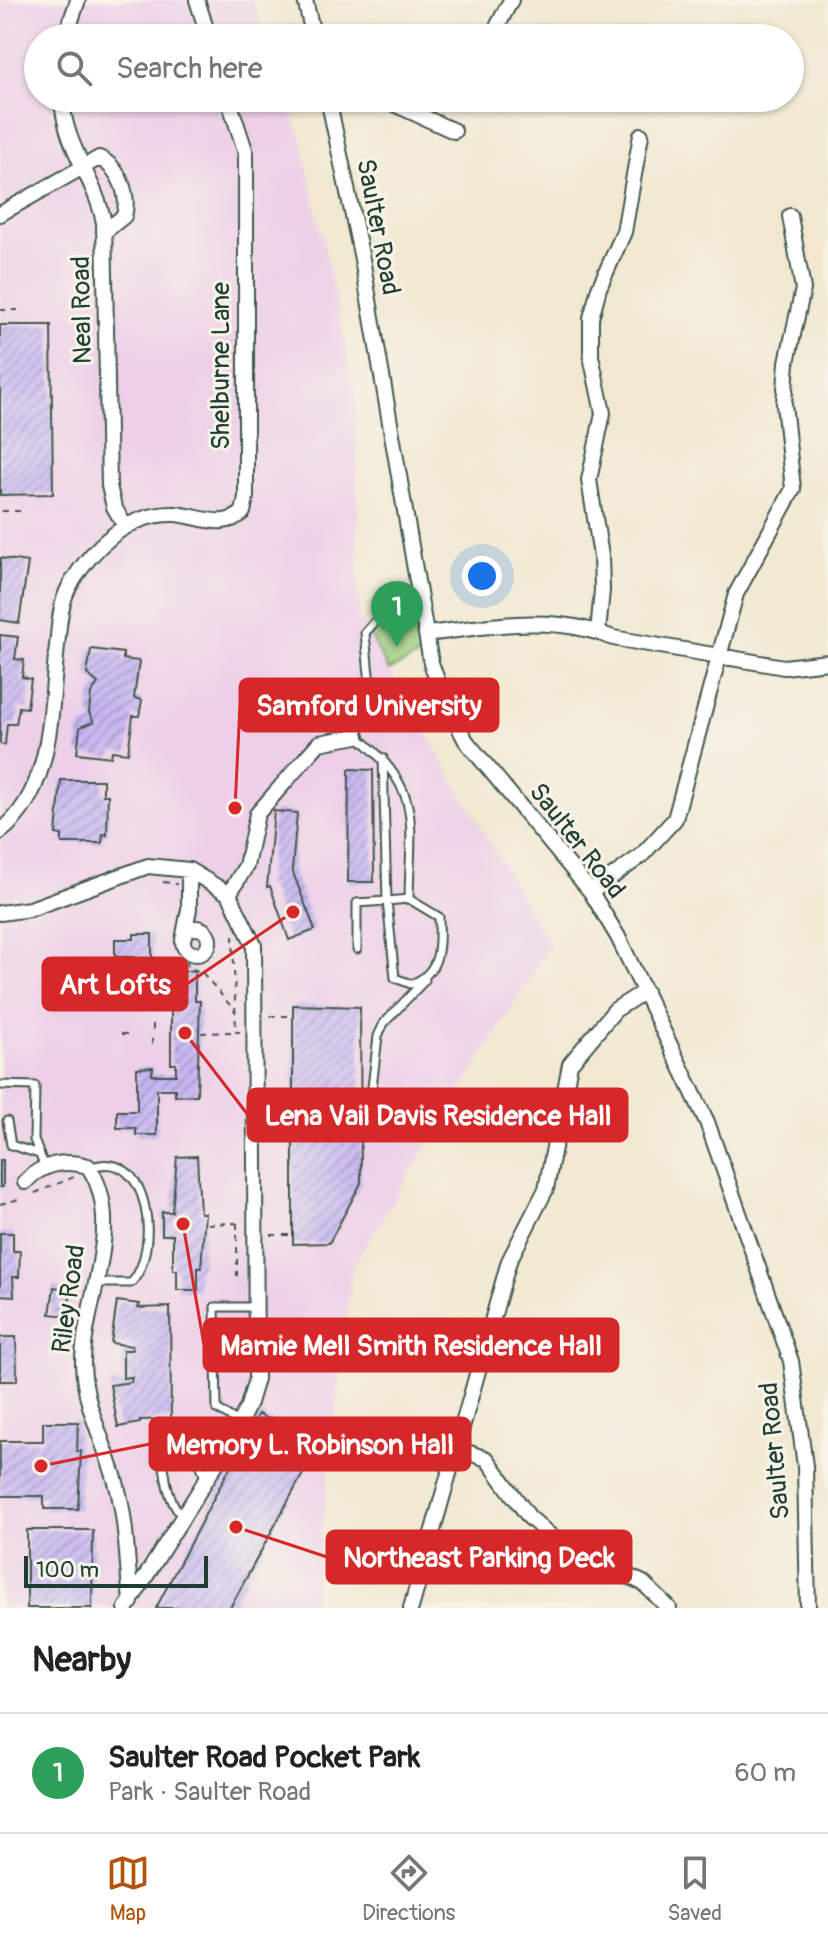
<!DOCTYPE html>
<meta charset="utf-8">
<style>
:root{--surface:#fff;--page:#f2f2f2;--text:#222;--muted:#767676;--line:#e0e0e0;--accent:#b45309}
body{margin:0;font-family:Pangolin,sans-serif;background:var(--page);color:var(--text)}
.scale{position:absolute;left:24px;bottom:20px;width:184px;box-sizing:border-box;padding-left:8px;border:4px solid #1f3d34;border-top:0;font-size:22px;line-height:28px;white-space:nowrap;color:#1f3d34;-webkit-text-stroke:6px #f7f3e8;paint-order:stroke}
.you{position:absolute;left:482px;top:576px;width:28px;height:28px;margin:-20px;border:6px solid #fff;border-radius:50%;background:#1a73e8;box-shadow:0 0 0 12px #1a73e833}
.badge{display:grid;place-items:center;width:52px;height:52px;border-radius:50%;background:var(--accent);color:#fff;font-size:26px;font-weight:700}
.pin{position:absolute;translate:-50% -66px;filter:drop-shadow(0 2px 4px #0008)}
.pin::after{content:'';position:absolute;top:42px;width:28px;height:24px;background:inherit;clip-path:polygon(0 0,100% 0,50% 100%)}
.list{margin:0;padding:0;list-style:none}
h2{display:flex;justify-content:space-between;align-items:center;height:104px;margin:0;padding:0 32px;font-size:34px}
h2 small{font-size:26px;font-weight:400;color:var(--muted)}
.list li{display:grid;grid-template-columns:52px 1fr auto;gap:24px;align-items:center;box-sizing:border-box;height:120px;padding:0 32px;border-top:2px solid var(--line)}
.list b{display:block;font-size:30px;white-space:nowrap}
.list p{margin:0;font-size:26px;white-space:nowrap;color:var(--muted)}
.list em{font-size:26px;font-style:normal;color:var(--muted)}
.icon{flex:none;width:44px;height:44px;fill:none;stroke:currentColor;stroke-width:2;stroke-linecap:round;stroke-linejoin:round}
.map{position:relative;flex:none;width:828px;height:1608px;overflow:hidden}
.search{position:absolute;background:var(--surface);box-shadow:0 2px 6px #0004;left:24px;right:24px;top:24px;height:88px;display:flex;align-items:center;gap:20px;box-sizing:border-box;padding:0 28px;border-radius:44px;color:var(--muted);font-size:30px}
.sheet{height:224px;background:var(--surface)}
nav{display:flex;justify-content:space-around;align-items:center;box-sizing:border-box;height:112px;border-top:2px solid var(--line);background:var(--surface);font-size:22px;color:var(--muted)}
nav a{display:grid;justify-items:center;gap:4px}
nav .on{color:var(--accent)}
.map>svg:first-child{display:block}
</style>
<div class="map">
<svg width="828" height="1608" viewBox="0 0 828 1608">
<defs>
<pattern id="building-hatch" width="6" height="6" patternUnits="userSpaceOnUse" patternTransform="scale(2)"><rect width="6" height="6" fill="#c7b5f2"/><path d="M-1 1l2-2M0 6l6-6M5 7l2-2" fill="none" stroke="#a194c5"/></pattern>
</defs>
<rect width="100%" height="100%" fill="#f7f3e8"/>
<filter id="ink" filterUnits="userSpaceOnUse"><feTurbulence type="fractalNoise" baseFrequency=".0125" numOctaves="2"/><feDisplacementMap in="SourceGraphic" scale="16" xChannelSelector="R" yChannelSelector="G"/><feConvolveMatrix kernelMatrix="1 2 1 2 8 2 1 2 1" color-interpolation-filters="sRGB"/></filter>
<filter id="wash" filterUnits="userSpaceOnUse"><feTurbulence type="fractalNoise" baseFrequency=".006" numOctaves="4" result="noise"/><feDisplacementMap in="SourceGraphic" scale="32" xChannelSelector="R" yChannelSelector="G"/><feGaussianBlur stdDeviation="1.8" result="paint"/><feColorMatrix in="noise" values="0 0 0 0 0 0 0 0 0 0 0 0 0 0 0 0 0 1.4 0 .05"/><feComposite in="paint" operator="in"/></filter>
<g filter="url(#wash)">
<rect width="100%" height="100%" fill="#f2e8d1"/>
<path fill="#edd0e8" d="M0,0H253L266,38H38V98H287L302,141L356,396L359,618L550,945L352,1268L314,1602L309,1608H0Z"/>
<path fill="#9dd080" stroke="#5e865a" stroke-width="2" d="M411,609L421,655L389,671L370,635L384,618Z"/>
<g id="blocks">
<path fill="url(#building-hatch)" d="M0,325H51L53,494L0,495Z
M0,558L28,562L19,623L0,620Z
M0,635L18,637L15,659L24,660L22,677L31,679L27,708L19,707L16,724H7L5,745L0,744Z
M91,649L123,653V659L139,661L134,698L142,700L139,716H133L128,753L112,751L111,757L77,753L80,727L94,722L89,713L91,694L98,683L87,674Z
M349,769L373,770L374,882H348Z
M61,780H103V795H108L107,835L103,834L102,843H62V835L56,834Z
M274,811L297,813L292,870L315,930L289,940L270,886L267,887Z
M134,934H152V978H175V971H195V1001H200L197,1095L175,1096V1089H157V1135H136V1128H117V1111H137V1068L153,1067L152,1075H176V1064H171V1003H175V993H155V1003H134V957H115V939H134Z
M293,1005L360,1007L361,1183L329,1243L293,1244Z
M197,1156L200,1213H205L201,1268H198V1290H177V1270H173V1235H162V1212H172L177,1157Z
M0,1160H3V1187H0Z
M0,1233H13V1251H20L19,1277H13L14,1296L0,1295Z
M54,1287L71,1290L67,1316L50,1314Z
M117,1301L140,1304L138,1308L170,1307L171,1419L140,1420V1423L118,1427L110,1385L131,1382L132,1377L123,1378V1350H132V1346L111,1343Z
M0,1337H16L17,1381H0Z
M258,1414L318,1446L230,1608H156Z
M43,1422H78L77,1451H81L78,1509H44V1496H0V1441H43Z
M27,1530H93L92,1608H27Z"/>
</g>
</g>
<g filter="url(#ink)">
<use href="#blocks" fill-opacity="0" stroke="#3f574c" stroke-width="2"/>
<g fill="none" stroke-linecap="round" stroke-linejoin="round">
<g stroke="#3f574c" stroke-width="11">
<path id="service" d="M409,899L387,901L395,978L411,984C441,973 440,947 439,917L409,899C410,820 424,791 357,736L371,695L365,633L380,616L419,605
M357,949V903L387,901L383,758
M0,1085L35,1086L34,1140L45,1168
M370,1105L378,1036L384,1023L425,980
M7,1121L11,1145L39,1154
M89,1168C151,1144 161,1252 131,1283H96
M250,1429L217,1409L215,1307H256
M183,1517C166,1501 162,1464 164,1441L174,1433L187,1434L194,1443L205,1479"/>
</g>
<g stroke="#3f574c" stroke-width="18">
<path id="minor" d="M197,0L209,38
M305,0L314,38
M496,29L511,0
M65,38L78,0
M62,98C64,147 95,177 104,223L109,486L114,507L125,526
M328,98L362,259L431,663L444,699L466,741L591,892L618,937L707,1122L791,1361L805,1466L808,1608
M381,98L454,131
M329,100L364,98
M0,214L99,158C119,167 130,195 124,216L104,232
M598,632L602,590L601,556L589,480L603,413L591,356V318L599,288L624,232L641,135
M428,634C489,626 555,613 613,638L784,667L828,662
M0,832C54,790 50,709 57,646C59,627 60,604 69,587C91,549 127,513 174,514C198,515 223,531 243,512L246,497V153L228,98
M591,892L641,856L675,819L736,594L793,489L784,404L787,362L803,289L790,216
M229,894L246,866L257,814L319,743L357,736
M0,913L30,909L148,866L189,870L229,894L254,945L256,1379L248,1406L229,1443L126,1608
M183 941a13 13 0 1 1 26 0a13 13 0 1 1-26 0Z
M184,935L189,909V870
M25,1182C41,1164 65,1159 88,1166C127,1223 83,1301 83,1363C84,1408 106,1444 117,1486C127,1523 127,1564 131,1602
M458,1449L487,1459L529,1517L561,1545L643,1583L669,1608
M411,1608L509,1261L546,1189L570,1064L615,1010L645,991"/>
</g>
<path stroke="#3f574c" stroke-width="2" stroke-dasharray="6 6" stroke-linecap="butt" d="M0,310H22
M2,511H26
M163,882L177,884
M233,935L236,1032H240
M187,961L188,969L201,971L235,1011
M270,1016H291
M153,1030V1021
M201,1033L235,1032
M121,1034H133
M152,1045V1038
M35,1193L74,1177
M0,1204L20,1199
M237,1223V1276
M208,1224L236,1223
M271,1235H291"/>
<use href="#service" stroke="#fff" stroke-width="7"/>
<use href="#minor" stroke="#fff" stroke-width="14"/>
</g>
</g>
<g text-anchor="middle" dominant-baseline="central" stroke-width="6" stroke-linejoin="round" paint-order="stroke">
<g font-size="26" fill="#1f3d34" stroke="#f7f3e8">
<text transform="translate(378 227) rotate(79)">Saulter Road</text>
<text transform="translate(82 310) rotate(-91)">Neal Road</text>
<text transform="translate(221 366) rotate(-90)">Shelburne Lane</text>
<text transform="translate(577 841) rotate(52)">Saulter Road</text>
<text transform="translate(69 1299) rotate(-82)">Riley Road</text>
<text transform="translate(775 1451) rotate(-95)">Saulter Road</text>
</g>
</g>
<path fill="none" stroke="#d62828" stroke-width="3" d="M235 808L240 705M293 912L187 984M185 1033L248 1115M183 1224L204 1345M41 1466L150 1444M236 1527L327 1557"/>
<g fill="#d62828" stroke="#f7f3e8" stroke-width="3">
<circle cx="235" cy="808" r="8"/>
<circle cx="293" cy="912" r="8"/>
<circle cx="185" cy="1033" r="8"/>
<circle cx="183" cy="1224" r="8"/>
<circle cx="41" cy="1466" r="8"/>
<circle cx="236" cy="1527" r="8"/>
</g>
<g fill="#d62828" stroke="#d62828" stroke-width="3">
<rect x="240" y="679" width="258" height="52" rx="8"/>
<rect x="43" y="958" width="144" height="52" rx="8"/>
<rect x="248" y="1089" width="379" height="52" rx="8"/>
<rect x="204" y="1319" width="414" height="52" rx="8"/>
<rect x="150" y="1418" width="320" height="52" rx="8"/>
<rect x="327" y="1531" width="304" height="52" rx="8"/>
</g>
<g font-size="28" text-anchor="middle" font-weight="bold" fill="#fff">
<text x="369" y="715">Samford University</text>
<text x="115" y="994">Art Lofts</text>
<text x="438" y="1125">Lena Vail Davis Residence Hall</text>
<text x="411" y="1355">Mamie Mell Smith Residence Hall</text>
<text x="310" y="1454">Memory L. Robinson Hall</text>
<text x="479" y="1567">Northeast Parking Deck</text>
</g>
</svg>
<div class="scale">100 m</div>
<div class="you"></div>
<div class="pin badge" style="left:397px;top:647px;background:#2e9e5b">1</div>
<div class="search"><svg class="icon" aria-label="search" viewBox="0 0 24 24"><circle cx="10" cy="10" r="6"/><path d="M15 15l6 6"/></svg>Search here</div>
</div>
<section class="sheet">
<h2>Nearby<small></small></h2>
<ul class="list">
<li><span class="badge" style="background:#2e9e5b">1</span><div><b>Saulter Road Pocket Park</b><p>Park · Saulter Road</p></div><em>60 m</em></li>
</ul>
</section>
<nav>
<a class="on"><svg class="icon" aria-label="map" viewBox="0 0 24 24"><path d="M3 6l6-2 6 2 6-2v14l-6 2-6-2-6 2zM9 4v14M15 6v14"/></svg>Map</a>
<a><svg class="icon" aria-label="directions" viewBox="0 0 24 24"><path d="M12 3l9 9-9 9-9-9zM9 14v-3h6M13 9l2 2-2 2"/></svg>Directions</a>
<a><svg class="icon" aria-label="saved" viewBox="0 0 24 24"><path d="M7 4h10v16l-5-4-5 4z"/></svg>Saved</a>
</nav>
